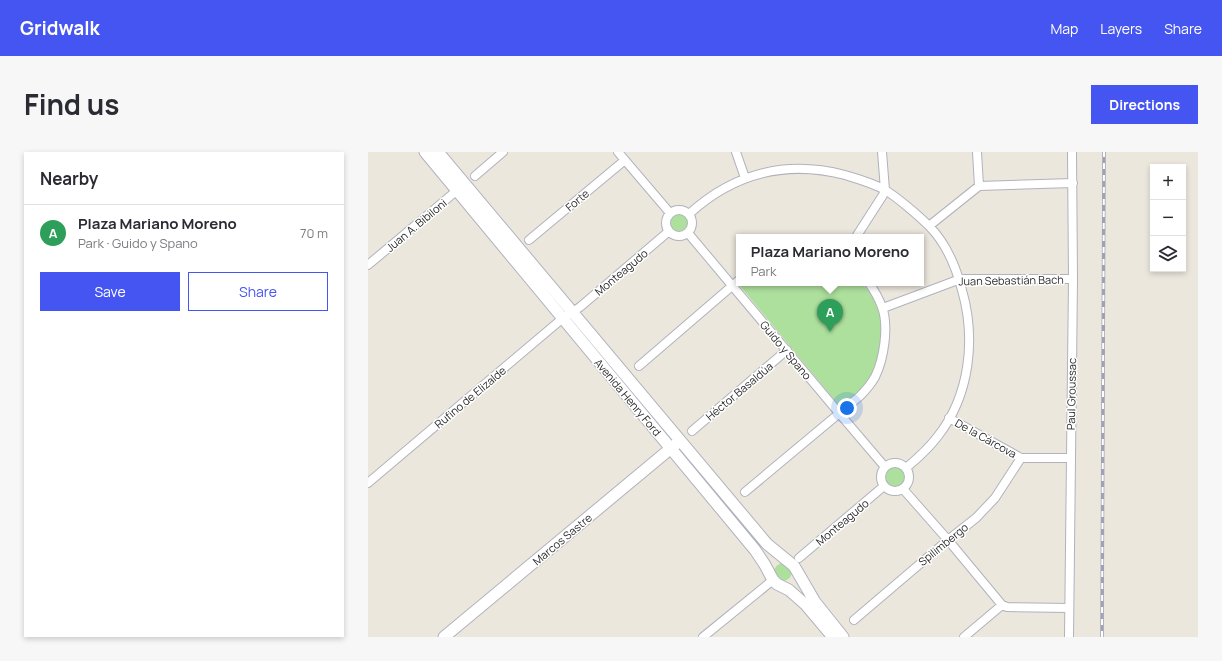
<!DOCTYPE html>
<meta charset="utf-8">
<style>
:root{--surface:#fff;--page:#f7f7f7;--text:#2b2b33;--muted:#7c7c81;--line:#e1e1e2;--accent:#4555f1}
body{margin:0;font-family:Manrope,sans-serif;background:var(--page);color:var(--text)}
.controls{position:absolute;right:12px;top:12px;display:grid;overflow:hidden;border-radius:0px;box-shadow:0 2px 6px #0003}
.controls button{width:36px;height:36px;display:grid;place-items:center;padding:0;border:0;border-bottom:1px solid var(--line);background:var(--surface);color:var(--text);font:20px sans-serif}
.you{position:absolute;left:479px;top:256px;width:14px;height:14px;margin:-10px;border:3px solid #fff;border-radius:50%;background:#1a73e8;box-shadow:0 0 0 6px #1a73e833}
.badge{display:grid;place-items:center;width:26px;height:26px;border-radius:50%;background:var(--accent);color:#fff;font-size:13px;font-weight:700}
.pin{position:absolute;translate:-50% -33px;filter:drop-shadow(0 1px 2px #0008)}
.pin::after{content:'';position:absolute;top:21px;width:14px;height:12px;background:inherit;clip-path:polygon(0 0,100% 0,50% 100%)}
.popup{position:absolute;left:368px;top:82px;width:188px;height:52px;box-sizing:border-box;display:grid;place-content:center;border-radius:0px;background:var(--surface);filter:drop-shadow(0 1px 3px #0005);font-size:13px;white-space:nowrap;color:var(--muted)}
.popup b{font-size:15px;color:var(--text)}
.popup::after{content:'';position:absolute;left:50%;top:100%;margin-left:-8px;border:8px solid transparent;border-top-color:var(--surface)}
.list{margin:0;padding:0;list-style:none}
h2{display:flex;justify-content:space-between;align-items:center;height:52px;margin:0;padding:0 16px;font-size:17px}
h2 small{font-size:13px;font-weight:400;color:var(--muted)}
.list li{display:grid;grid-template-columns:26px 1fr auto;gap:12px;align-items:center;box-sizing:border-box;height:56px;padding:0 16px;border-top:1px solid var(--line)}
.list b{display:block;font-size:15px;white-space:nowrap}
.list p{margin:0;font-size:13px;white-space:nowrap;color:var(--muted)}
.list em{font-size:13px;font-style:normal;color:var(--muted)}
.actions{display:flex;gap:8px;padding:12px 16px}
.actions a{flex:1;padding:9px 0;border:1px solid var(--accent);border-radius:0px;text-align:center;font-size:14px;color:var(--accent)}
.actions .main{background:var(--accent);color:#fff}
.icon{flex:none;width:22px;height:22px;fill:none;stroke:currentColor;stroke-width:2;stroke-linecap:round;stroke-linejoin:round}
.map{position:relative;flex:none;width:830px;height:485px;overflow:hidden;border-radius:0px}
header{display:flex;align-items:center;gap:24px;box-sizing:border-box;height:56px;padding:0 20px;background:var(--accent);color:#fff}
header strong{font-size:19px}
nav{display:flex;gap:22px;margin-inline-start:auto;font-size:14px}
.intro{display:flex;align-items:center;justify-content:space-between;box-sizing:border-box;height:96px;padding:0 24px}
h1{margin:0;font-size:28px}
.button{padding:10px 18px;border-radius:0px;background:var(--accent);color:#fff;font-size:14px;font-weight:700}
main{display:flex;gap:24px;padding:0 24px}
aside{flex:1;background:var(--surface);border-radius:0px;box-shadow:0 2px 6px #0003}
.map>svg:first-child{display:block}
</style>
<header>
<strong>Gridwalk</strong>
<nav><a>Map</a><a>Layers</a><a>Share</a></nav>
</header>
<div class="intro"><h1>Find us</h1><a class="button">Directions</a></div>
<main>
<aside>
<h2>Nearby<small></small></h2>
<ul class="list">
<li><span class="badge" style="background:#2e9e5b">A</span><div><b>Plaza Mariano Moreno</b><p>Park · Guido y Spano</p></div><em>70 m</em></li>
</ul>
<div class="actions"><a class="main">Save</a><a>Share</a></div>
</aside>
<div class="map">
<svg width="830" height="485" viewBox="0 0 830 485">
<rect width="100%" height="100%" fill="#ece7dd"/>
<path fill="#ade09d" d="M301 71a10 10 0 1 1 20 0a10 10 0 1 1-20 0Z
M376,131H494L506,146L512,159L515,173L513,202L501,232L474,257L372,134Z
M517 325a10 10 0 1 1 20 0a10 10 0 1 1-20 0Z
M406 420a9 9 0 1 1 18 0a9 9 0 1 1-18 0Z"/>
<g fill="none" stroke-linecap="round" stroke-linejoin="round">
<g stroke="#b1b2be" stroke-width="10">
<path id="street" d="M250,0L302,61
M368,0L377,26
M609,0L611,34
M107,24L135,0
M298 71a13 13 0 1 1 26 0a13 13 0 1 1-26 0Z
M321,62C366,21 419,8 477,23C490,27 505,31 517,38C529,45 551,64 561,74C578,91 588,115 594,138C608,187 602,243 570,284C561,296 550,306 538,316
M561,74L611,34L705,31
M320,81L471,261L517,315
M488,85L515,43L517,38L514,0
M161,88L257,8
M0,113L93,35
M515,156L587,129L595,127H705
M271,214L371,128
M581,266L653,306H702
M324,279L419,198
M513 325a14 14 0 1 1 28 0a14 14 0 1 1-28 0Z
M0,331L195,166L212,155L300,80
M535,337L580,388L634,453
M377,340L492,244C498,238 503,232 507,225C516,207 521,174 514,155C511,147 506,138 501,131
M431,406L516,334
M486,468L580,388L608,366L627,346L653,306
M335,485L405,428
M596,485L634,453L639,455L701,456
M701,485L705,127L704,0"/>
</g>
<g stroke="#b1b2be" stroke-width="13">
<path id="secondary" d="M57,0L387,398L397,413L405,428L409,432L421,438L438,453L465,485
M70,0L399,392L426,414L447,450L475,485
M76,485L308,292"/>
</g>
<use href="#street" stroke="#fff" stroke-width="8"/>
<use href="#secondary" stroke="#fff" stroke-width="11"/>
<g stroke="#a0a1b4" stroke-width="3.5">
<path id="rail" d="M734,485L736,0"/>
</g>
<use href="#rail" stroke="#fff" stroke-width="2" stroke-dasharray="6" stroke-linecap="butt"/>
</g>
<g text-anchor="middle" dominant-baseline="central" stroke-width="3" stroke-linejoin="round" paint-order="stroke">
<g font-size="11" fill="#2b2b2b" stroke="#fff">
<text transform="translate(209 48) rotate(-40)">Forte</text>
<text transform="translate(48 73) rotate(-40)">Juan A. Bibiloni</text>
<text transform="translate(253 120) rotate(-40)">Monteagudo</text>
<text transform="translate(643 128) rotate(-1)">Juan Sebastián Bach</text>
<text transform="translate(418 198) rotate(50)">Guido y Spano</text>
<text transform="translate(371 239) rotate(-40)">Héctor Basaldúa</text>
<text transform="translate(703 242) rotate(-89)">Paul Groussac</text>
<text transform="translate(102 245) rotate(-40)">Rufino de Elizalde</text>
<text transform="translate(260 245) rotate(50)">Avenida Henry Ford</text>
<text transform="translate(618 286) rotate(29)">De la Cárcova</text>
<text transform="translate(474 370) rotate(-40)">Monteagudo</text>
<text transform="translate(194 387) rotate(-40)">Marcos Sastre</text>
<text transform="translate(575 392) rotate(-39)">Spilimbergo</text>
</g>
</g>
</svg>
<div class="controls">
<button>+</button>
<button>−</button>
<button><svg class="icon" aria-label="layers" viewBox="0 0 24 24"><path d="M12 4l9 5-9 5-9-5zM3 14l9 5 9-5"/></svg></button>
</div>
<div class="you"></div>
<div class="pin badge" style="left:462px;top:180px;background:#2e9e5b">A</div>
<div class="popup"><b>Plaza Mariano Moreno</b>Park</div>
</div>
</main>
